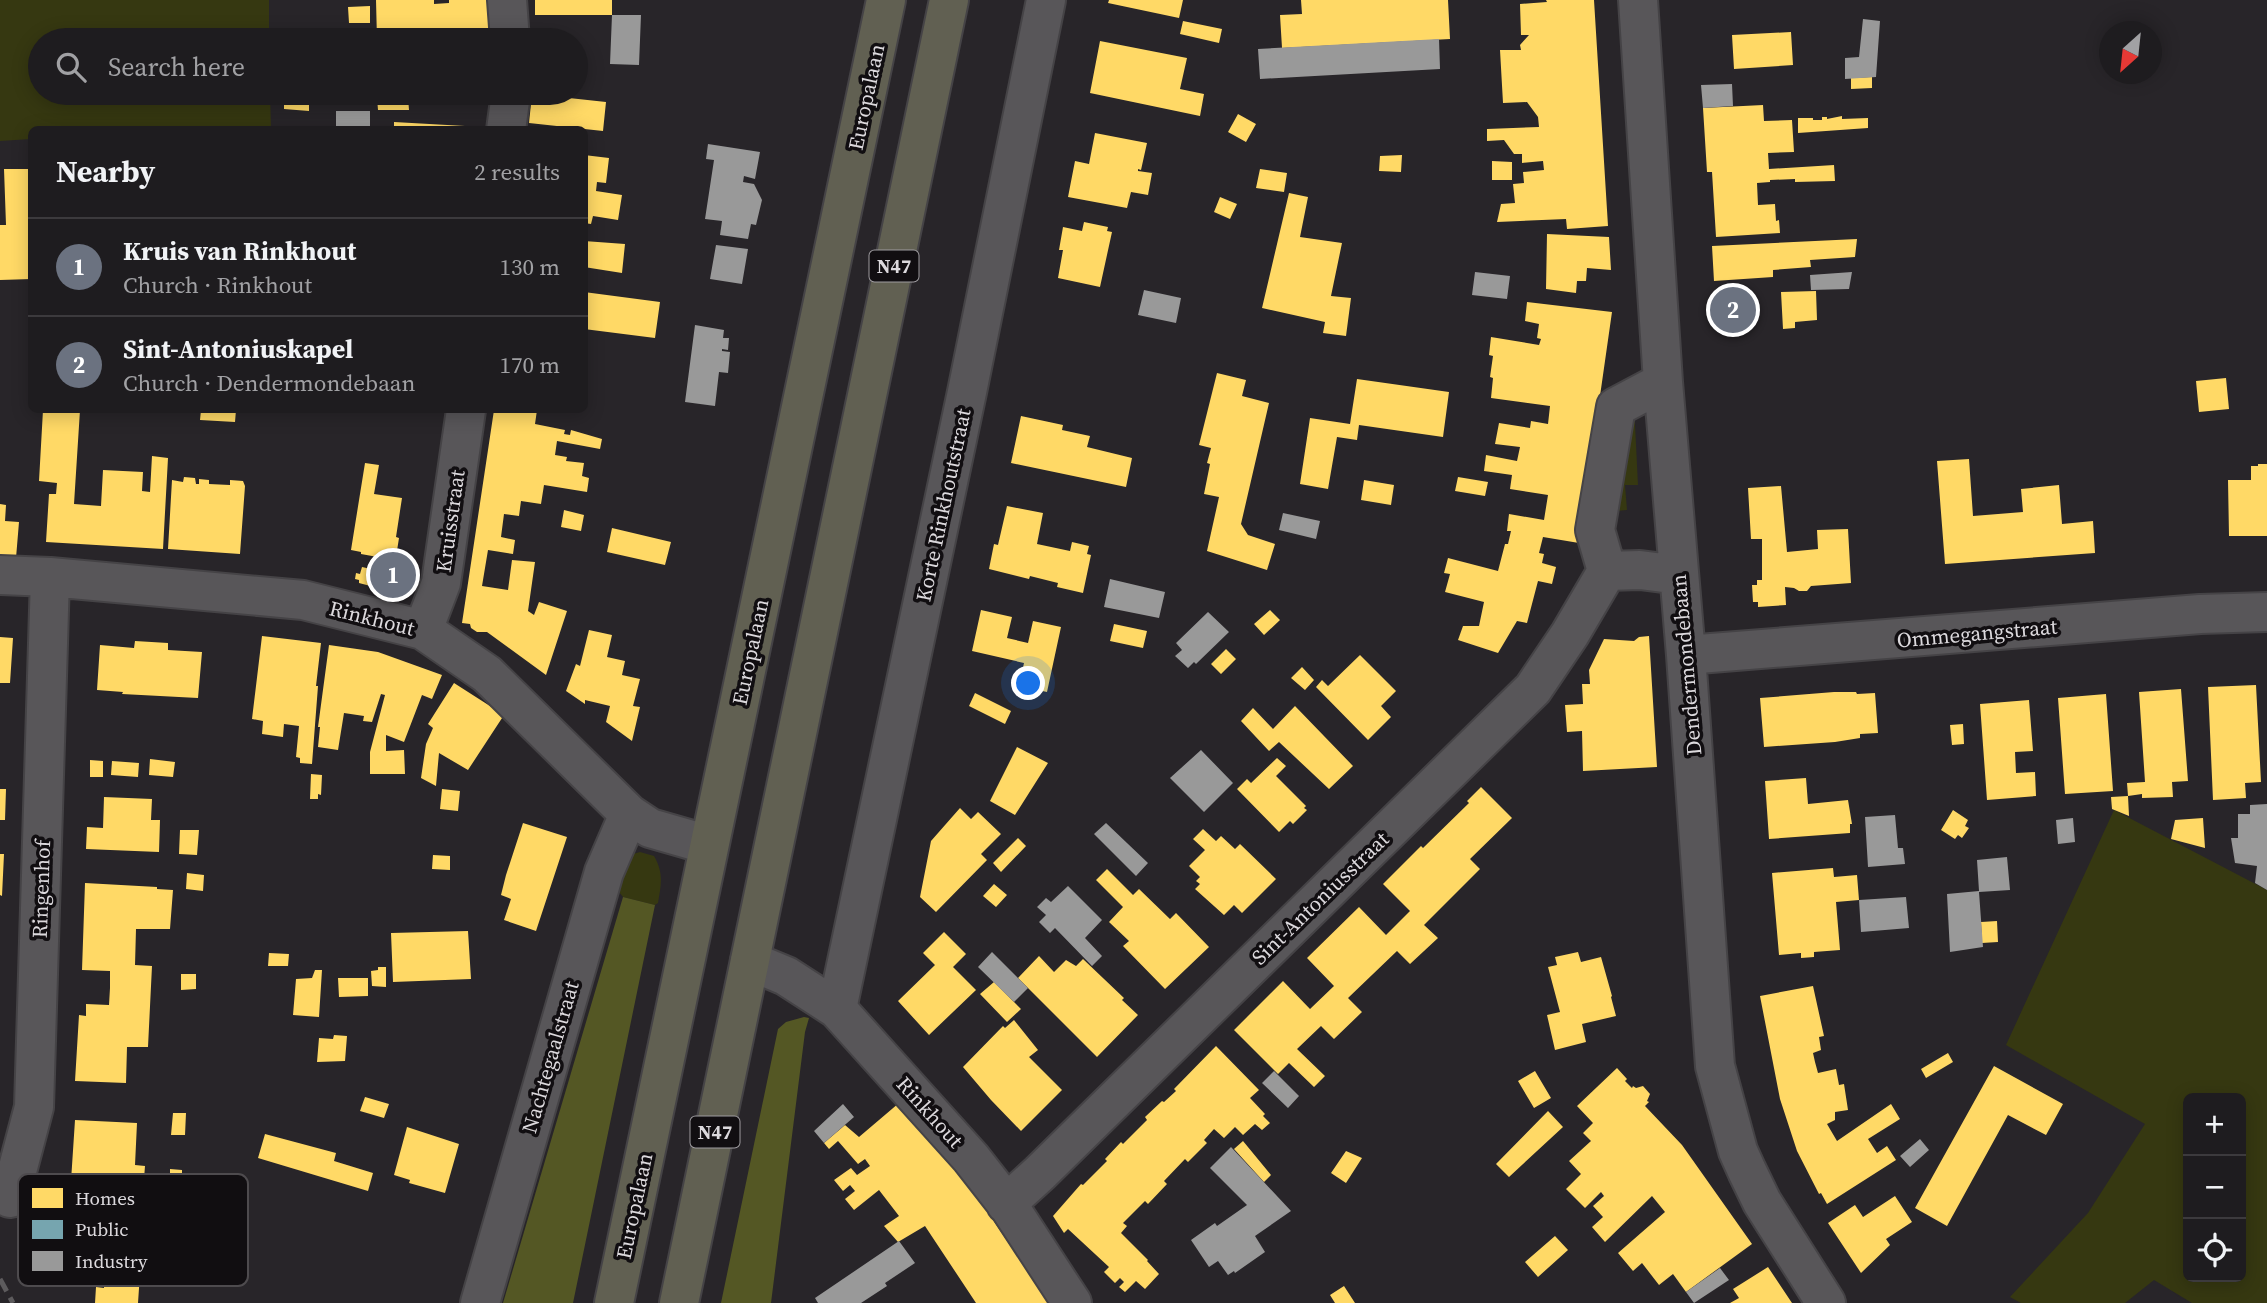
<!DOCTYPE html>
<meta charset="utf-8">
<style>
:root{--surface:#1e1c1f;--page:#2b292c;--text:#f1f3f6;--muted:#a1a1a4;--line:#3c3a3d;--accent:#9d9a9e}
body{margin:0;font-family:"Source Serif 4",serif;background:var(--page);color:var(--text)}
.controls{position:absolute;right:21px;bottom:21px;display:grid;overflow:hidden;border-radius:10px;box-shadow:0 4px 18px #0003}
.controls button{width:63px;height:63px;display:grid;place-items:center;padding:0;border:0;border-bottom:2px solid var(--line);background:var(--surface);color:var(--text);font:35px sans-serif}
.compass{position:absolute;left:2099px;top:21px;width:63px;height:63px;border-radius:50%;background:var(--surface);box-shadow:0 4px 18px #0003;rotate:207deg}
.you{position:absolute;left:1029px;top:684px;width:24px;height:24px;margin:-18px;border:5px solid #fff;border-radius:50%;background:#1a73e8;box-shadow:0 0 0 10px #1a73e833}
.badge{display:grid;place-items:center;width:46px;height:46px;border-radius:50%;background:var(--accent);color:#fff;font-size:23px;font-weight:700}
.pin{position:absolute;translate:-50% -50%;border:4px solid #fff;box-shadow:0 2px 7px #0006}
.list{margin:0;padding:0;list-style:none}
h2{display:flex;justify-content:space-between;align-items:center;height:91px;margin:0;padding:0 28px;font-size:30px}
h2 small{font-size:23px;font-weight:400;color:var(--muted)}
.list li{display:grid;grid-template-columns:46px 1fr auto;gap:21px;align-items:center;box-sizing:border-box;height:98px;padding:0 28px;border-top:2px solid var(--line)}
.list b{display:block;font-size:26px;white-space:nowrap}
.list p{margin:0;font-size:23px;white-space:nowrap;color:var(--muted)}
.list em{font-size:23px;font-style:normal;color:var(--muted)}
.icon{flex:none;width:38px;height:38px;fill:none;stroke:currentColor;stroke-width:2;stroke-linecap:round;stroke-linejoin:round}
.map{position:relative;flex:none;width:2267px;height:1303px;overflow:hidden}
.search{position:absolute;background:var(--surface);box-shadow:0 4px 18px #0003;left:28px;top:28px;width:560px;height:77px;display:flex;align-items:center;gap:18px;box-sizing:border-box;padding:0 24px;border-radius:38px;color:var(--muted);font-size:26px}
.panel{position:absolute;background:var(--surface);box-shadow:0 4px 18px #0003;left:28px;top:126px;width:560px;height:287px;border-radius:10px}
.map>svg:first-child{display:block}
</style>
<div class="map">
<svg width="2267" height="1303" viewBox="0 0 2267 1303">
<rect width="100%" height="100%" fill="#282529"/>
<path fill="#363811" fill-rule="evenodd" d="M0,0H269V40H40V93H270L271,129L32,130L31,139L0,141Z
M1634,404L1638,485H1625L1627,510L1616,511Z
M2114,810L2267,890V1303H2192L2154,1280L2125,1303H2021L2010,1297L2088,1213L2145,1124L2006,1045ZM2188,1098H2241V1277H2188Z
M640,852L654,856C664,873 661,885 658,903L655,905L623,897L616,888L630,855Z"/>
<path fill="#545724" d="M623,897L655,905L573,1303H503Z
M804,1017L809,1018L805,1032L771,1303H721L778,1029L786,1022Z"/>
<path fill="#ffd966" d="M376,0H434V4L449,3V0H487L490,40H452V35L377,40Z
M535,0H612V15H535Z
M1109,0H1183L1179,18L1108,3Z
M1301,0H1448L1450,39L1282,48L1280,15L1302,14Z
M1546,0H1594L1608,226L1567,229L1566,219L1497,222L1501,204L1515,203L1513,184L1524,183L1523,172L1544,170L1543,161L1522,163V154H1514L1504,140L1487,141V129L1539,127L1538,117L1527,102L1503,103L1500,50H1521L1520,45L1529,35H1521L1520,4L1547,2Z
M370,6V23H349L348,7Z
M1183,21L1222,29L1219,43L1180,34Z
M297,30L312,34L311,40H294Z
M1791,32L1793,65L1734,69L1732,35Z
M1100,41L1187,58L1180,89L1204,94L1200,116L1090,93Z
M1872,77V88L1851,89V78Z
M298,93H309V111L284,109V95H298Z
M370,93H446V95L408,97L409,110H378L377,98Z
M532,94L606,102L603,131L529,123Z
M1763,105L1764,121L1792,120L1794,152L1768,153L1769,169L1834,165L1835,181L1795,182V179L1770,180V182L1757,183L1758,205L1775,204L1776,221L1779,220L1780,233L1716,237L1712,172H1707L1703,108Z
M1238,114L1256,124L1246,142L1228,132Z
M1842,116V119L1868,118V128L1798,133V118H1813V120H1822V117H1827V119Z
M394,122L465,126L464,130H394Z
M1095,133L1147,143L1141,170L1138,169V171L1152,173L1148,195L1131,192L1127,208L1068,197L1075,161L1089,164Z
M584,155L609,158L606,183L597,182L596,191L622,195L618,220L593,216L591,224L584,223Z
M1402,155L1401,172L1379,171L1380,156Z
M1492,161L1512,162V180H1492Z
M4,169H32V279L0,280V225H6Z
M1260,169L1287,173L1284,192L1256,188Z
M1289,193L1308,197L1300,237L1342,243L1331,296L1351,298L1346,336L1323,333L1325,322L1262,308Z
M1220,197L1237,204L1230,219L1214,212Z
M1084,222L1108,227L1107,231L1112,232L1100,287L1058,278L1063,250H1059L1063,227L1082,231Z
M1547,234L1609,237L1611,270L1587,268L1586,281H1577L1576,293L1546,289Z
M1857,239L1855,257L1810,260L1811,267L1773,270V277L1714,281L1712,246Z
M584,241L625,244L622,273L584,267Z
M1816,291L1817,320L1795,322V328L1783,329L1781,292Z
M584,292L660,302L655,338L584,329Z
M1527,302L1612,312L1579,543L1543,537L1539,553L1544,554L1542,563L1556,567L1552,584L1538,581L1527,623L1517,621L1498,653L1458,640L1463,626H1479L1484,602L1445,592L1450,574L1444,573L1448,558L1498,571L1505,544H1508L1511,531H1507L1509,514L1544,520L1548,495L1510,489L1512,475L1484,471L1486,455L1517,461L1520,447L1495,444L1499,423L1530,428L1531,421L1548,424L1550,406L1491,398L1493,378L1490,377L1493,356L1489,355L1491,337L1539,345L1541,339L1537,338L1539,324L1525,321Z
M1217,373L1246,380L1242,396L1269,403L1241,524L1248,535L1275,544L1267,570L1207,551L1219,497L1204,494L1210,464L1207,463L1211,448L1199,445Z
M2226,378L2229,409L2199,412L2196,381Z
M1357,379L1449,392L1443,437L1359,425L1357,440L1337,437L1328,489L1300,484L1310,418L1350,424Z
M43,410H80L74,504L101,506L103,470L143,472L142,491L150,492L152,456L168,458L163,549L46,542L49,494H56L57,483L39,481Z
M201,410H236L235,422L200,420Z
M494,410H537L535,424L565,430L564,434L570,435L571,430L602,439L600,449L557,441L555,455L567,457L566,461L584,463L582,476L589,478L587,492L544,485L541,504L521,501L519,516L504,514L501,537L515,540L513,554L488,550L482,586L508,590L512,560L535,562L528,611L534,615L539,602L567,611L546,675L487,632H477L471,628L470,624L462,623Z
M1021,416L1063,425L1062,430L1090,436L1087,447L1132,458L1126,487L1011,463Z
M1969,459L1973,516L2023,512L2021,489L2059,485L2062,524L2093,521L2095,553L1945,564L1937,461Z
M365,463L379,465L374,494L402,498L396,537L399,538L396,557L384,555L383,558L361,554V552L351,550Z
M2258,464H2267V536H2229L2228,480H2251V466H2258Z
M184,477L195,478L196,484H199V479L209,480V484L230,485V480L243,481L245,486L240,554L168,549L172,480L183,482Z
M1458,477L1488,482L1485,496L1455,491Z
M1364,480L1394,485L1391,505L1361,500Z
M1781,486L1787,552L1818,549L1817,530L1848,529L1851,583L1811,586L1807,591H1799L1794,588L1785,587L1786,605L1758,607V602H1753L1752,585H1757V580H1762V539H1751L1748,488Z
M0,504L6,505L5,521L19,522L16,558L0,557Z
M1007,506L1043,513L1037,544L1070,551L1072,542L1089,546L1087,554L1091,555L1083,593L1057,587L1058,583L1030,576L1029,579L989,569L994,544L998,545Z
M564,510L584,515L581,531L561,527Z
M612,528L671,542L665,565L607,552Z
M362,567L380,571L379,578L383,579L382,585L379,584L378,588L359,583V580L355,579L356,573L360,574Z
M981,610L1012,617L1007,638L1028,643L1033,621L1061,627L1047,692L1019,686L1024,663L972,651Z
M1270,610L1280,620L1264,635L1254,624Z
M1114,624L1147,631L1143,648L1110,641Z
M589,630L612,635L607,657L625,661L622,675L640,679L633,706L640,707L632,741L606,722L610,706L585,700V704L566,691L576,664L580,666Z
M262,636L321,643L316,686H318L312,764L300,763V758L296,757L299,726L284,724L283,737L262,734L263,721L252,719Z
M1649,636L1657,767L1583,771L1582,731L1567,732L1565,705L1583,704L1582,684H1590L1589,670L1604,639L1634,641L1639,637Z
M0,637L13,638L10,683H0Z
M135,641L168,643V650L202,652L198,698L122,694L123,692L97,690L100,645L134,648Z
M329,645L378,652L442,675L432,699L422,695L404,742L386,735V751L404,750L405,774H370V752L385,695L381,694L372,722L363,721L364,716L344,713L338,750L318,747L320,727H318Z
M1226,649L1236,659L1221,674L1211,664Z
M1360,655L1396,691L1381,706L1391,717L1368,740L1316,687L1322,680L1328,686Z
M1302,667L1314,680L1305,690L1291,678Z
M454,683L504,715L468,770L439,753L436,786L421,778L426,744L433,728L428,724Z
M2256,685L2261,782L2245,783L2246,798L2213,800L2208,687Z
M2181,689L2188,781L2172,782L2173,797L2142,798V794L2128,796L2129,816L2112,809L2111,797L2128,796L2127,783L2145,782L2139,692Z
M1834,692H1856L1857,694L1875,693L1878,733L1860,734V738L1835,742L1764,747L1760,698Z
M975,693L1011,711L1005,724L969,706Z
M2106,694L2113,791L2065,794L2058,698Z
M2029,700L2033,751L2015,752L2016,773L2035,772L2036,796L1987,800L1980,704Z
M1295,706L1353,766L1329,789L1279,742L1269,751L1241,721L1253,708L1273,729Z
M1963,724L1964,744L1952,745L1950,725Z
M1017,747L1048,763L1015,815L990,801Z
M1277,758L1286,766L1276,776L1306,806L1304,808L1307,810L1293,824L1290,821L1279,832L1237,789L1247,779L1251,783Z
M150,759L175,762L173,777L149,775Z
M90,760L103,761V777H90Z
M112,761L139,763L138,777L111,775Z
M311,774L322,775L321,795L318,794V799H310Z
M1806,778L1808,804L1848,800L1852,824H1850V833L1769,839L1765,781Z
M1481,787L1512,818L1470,859L1480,869L1424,925L1438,938L1410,964L1397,951L1348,998L1362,1012L1334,1039L1321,1026L1297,1049L1325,1076L1314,1087L1289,1063L1278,1074L1234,1030L1283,981L1310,1009L1334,986L1307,958L1359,907L1386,935L1410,911L1383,884L1421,846L1423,848L1469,803L1467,801Z
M0,789H6L5,820H0Z
M442,789L460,791L458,811L440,809Z
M104,797L152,799L151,820H160L159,852L86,849L87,827L103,828Z
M960,808L971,819L978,812L1001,834L981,854L987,860L936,912L920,897L931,841Z
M1953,810L1968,820L1965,826L1969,828L1962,838L1958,835L1955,839L1941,830Z
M2203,818L2205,848L2171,839L2175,820Z
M523,823L567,837L536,931L504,920L511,899L501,895L506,875Z
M1203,829L1216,841L1221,836L1235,849L1240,844L1276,879L1242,913L1234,905L1224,915L1195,889L1200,884L1196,881L1200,877L1189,866L1205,850L1193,839Z
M180,830H199L197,855L179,854Z
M1018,838L1026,846L1001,872L993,863Z
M0,854H4L2,896L0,895Z
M433,855L450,856V870L432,869Z
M1833,868L1834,877L1857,875L1859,900L1836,902L1840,950L1814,952V957L1801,958V953L1779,955L1772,873Z
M1107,869L1133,895L1139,889L1170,919L1176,913L1209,947L1165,989L1123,946L1129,941L1109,922L1123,907L1096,880Z
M187,873L204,875L203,891L186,889Z
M85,883L157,887V889L173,890L170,929H136L135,965L152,966L148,1047H127L126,1083L75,1081L79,1015L86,1016V1004L109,1005L110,988V971L82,970Z
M994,884L1007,895L996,907L983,896Z
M1997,921L1998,942L1982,943L1981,922Z
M468,931L471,979L393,982L391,933Z
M944,932L966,954L953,967L976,990L929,1035L898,1001L935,965L923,953Z
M1578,952L1581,962L1601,957L1612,996L1611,997L1616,1016L1582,1024L1586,1042L1555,1050L1547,1015L1560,1012L1548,967L1557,965L1555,957Z
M269,953L289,954L288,966H268Z
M1039,956L1054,972L1066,960L1076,966L1083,959L1124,998L1122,1000L1138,1015L1097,1057L1018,978Z
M378,967H386V987L372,986L371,971L378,970Z
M315,970H322L319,1017L293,1015L296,979L312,978Z
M181,974H196V989L181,990Z
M338,978H368V996L339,997Z
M994,982L1021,1009L1007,1022L980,994Z
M1813,986L1824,1036L1819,1037L1821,1050L1813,1053L1815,1062L1818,1073L1836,1069L1839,1085L1844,1084L1848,1110L1835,1112V1120L1827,1124L1837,1141L1891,1104L1900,1119L1868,1139L1877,1153L1887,1146L1896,1160L1827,1204L1821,1193L1819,1194L1797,1151L1780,1099L1760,996Z
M1014,1020L1038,1050L1029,1057L1062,1090L1021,1131L991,1100L963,1067L1003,1026L1005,1028Z
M334,1035L347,1036L345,1061L317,1062L319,1038L333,1039Z
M1216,1046L1259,1090L1250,1098L1265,1114L1263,1116L1270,1123L1262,1130L1255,1124L1243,1135L1235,1127L1224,1138L1214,1129L1204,1140L1207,1143L1188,1162L1185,1159L1164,1181L1167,1184L1148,1204L1145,1201L1123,1223L1127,1226L1121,1233L1148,1260L1147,1261L1159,1274L1145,1289L1136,1281L1125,1292L1119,1287L1124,1282L1120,1278L1115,1283L1104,1272L1109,1267L1068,1229L1064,1233L1053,1216L1081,1184L1083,1185L1107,1161L1105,1159L1121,1142L1123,1144L1147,1120L1145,1117L1162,1101L1164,1102L1176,1091L1174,1089Z
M1948,1053L1953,1062L1926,1078L1921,1069Z
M1994,1066L2063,1104L2046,1135L2008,1115L1947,1226L1915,1208Z
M1617,1068L1627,1079L1625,1081L1632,1088L1633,1086L1636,1088L1643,1086L1650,1094L1647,1101L1649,1102L1645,1106L1682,1145L1752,1244L1686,1292L1673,1274L1659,1285L1642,1263L1633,1271L1618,1253L1665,1212L1652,1196L1605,1242L1592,1227L1603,1217L1593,1206L1604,1196L1601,1192L1585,1208L1566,1189L1581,1174L1569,1161L1591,1141L1583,1133L1593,1123L1577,1106Z
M1535,1071L1551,1098L1534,1108L1518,1081Z
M365,1097L389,1104L384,1118L360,1111Z
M899,1103L974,1192L1049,1303H976L925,1226L898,1242L884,1226L899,1216L879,1190L854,1210L845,1199L855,1191L850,1185L843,1191L834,1180L851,1168L857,1175L870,1166L865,1159L858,1164L838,1141L829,1149L824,1143L845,1125L859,1137Z
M1548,1111L1563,1127L1509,1177L1496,1164Z
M173,1113H186L185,1135H171Z
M75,1120L137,1123L135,1165L145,1166L143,1192H135L134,1209L73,1207L75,1182L71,1181Z
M407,1127L459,1144L445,1193L409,1183L410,1180L394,1175Z
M265,1134L336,1153L334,1161L373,1173L368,1191L258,1158Z
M1243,1141L1271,1175L1264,1182L1234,1149Z
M1346,1151L1362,1158L1346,1183L1331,1173Z
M170,1169L182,1170V1190H170Z
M1895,1196L1912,1222L1886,1239L1890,1245L1861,1273L1828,1223L1855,1205L1863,1217Z
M1555,1236L1568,1250L1538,1277L1525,1262Z
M106,1242L142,1244L138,1303H95L96,1287L104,1288V1281L76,1279L77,1248L106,1250Z
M1768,1267L1792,1303H1730L1739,1298L1733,1289Z
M1344,1286L1355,1303H1335L1330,1295Z"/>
<path fill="#76a5af" d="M1727,303H1740V317H1727Z"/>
<path fill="#999" d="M612,15H641L639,65L610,64Z
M1863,19L1880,21L1876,77L1845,79V58L1859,57Z
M1439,39L1440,69L1260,79L1258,49Z
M1732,84L1733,106L1703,108L1701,85Z
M336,111H370V128H336Z
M708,144L760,152L755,179L744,176L743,182L754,184L762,200L756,225L751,224L748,239L720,235L722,221L705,219L714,160L706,159Z
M716,245L748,249L742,284L710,279Z
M1475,272L1510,276L1507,299L1472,295Z
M1852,272L1849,289L1811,290L1810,275Z
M1144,290L1181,298L1176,323L1138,315Z
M695,325L724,330L723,338H729L728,350L722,349V351L730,352L728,373L719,372L715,406L685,402Z
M1283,513L1320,521L1316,539L1279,530Z
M1110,579L1165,592L1159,618L1104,607Z
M1208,612L1229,632L1196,664L1194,662L1188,668L1175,656L1182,650L1176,643Z
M1201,750L1233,783L1204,812L1170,778Z
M2267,804V890L2255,883L2257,866L2235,863L2231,838H2238V814H2250V805Z
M1895,815L1898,848H1903L1905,864L1868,867L1865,817Z
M2073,818L2075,842L2058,844L2056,820Z
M1106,823L1148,863L1136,876L1094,834Z
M2007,857L2010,890L1979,892L1983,947L1950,952L1947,894L1979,891L1977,860Z
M1068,886L1102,920L1085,938L1102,956L1092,966L1055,928L1050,933L1039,922L1046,915L1037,907L1046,898L1051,902Z
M1906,897L1909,928L1861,932L1859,900Z
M992,952L1028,988L1014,1002L978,967Z
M1274,1071L1299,1096L1288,1108L1262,1083Z
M843,1104L854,1117L824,1143L814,1131Z
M1920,1139L1929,1150L1910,1167L1900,1156Z
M1231,1147L1291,1211L1255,1236L1265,1252L1235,1273L1234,1271L1228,1275L1218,1261L1209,1267L1191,1240L1215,1223L1217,1226L1247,1205L1210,1168Z
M899,1241L915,1263L885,1283L887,1286L861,1303H818L815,1298Z
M1720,1268L1729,1280L1694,1303L1686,1292Z"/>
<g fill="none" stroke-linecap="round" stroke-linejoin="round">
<g stroke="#454346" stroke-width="42">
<path id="minor" d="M507,0L510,40
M1638,0L1663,382L1686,655L1715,1066L1738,1151L1747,1171L1762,1202L1826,1303
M506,130L511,93
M1607,571L1595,530L1616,407L1663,382
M0,575L50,577L303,600L423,630L487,674L629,814L650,828L709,845
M423,630L441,583L466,410
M1686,655L2200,614L2267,612
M750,961L786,976L837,1009L971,1158L1010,1208L1072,1303
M837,1009L967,392L1046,0
M10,1198L34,1107L50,577
M1006,1204L1040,1173L1533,689L1570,634L1607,571L1640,570L1679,575
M480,1303L604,872L629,814"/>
</g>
<g stroke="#454346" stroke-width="42">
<path id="highway" d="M614,1303L886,0
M679,1303L949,0"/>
</g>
<use href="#minor" stroke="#585659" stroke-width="38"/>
<use href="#highway" stroke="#616052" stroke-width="38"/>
<path stroke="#5d5b5d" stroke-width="5" stroke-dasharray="14 7" stroke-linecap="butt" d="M0,1279L13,1303"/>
</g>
<g text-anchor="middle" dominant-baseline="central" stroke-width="7" stroke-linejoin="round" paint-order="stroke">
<g fill="#110e11" stroke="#9f9ca0" stroke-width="2">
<rect x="869.5" y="250.5" width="49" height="31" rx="5"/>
<rect x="690.5" y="1116.5" width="49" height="31" rx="5"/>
</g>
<g font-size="19" font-weight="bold" fill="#dcd9dd">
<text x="894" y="266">N47</text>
<text x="715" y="1132">N47</text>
</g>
<g font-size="21" fill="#dcd9dd" stroke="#110e11">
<text transform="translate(866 97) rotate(-78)">Europalaan</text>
<text transform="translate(943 505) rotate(-78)">Korte Rinkhoutstraat</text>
<text transform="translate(450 521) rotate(-82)">Kruisstraat</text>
<text transform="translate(372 618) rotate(14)">Rinkhout</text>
<text transform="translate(1977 633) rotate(-5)">Ommegangstraat</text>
<text transform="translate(750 652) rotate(-78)">Europalaan</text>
<text transform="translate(1686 665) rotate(-95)">Dendermondebaan</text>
<text transform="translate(41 889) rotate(-88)">Ringenhof</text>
<text transform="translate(1320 898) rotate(-44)">Sint-Antoniusstraat</text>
<text transform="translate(550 1057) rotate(-74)">Nachtegaalstraat</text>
<text transform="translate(930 1112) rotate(48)">Rinkhout</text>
<text transform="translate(634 1206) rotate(-78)">Europalaan</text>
</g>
</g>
<rect x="18" y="1174" width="230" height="112" rx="10" fill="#110e11" stroke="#4e4b4e" stroke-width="2"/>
<rect x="32" y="1188" width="31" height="20" fill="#ffd966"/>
<rect x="32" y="1220" width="31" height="19" fill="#76a5af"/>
<rect x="32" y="1251" width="31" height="20" fill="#999"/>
<g font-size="19" fill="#dcd9dd">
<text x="75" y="1205">Homes</text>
<text x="75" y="1236">Public</text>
<text x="75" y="1268">Industry</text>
</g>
</svg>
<div class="controls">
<button>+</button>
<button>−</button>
<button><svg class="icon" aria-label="locate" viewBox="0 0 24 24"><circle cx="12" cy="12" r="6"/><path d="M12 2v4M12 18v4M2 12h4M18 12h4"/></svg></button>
</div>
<svg class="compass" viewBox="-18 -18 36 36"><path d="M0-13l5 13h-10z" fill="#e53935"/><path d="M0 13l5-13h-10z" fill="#a1a1a4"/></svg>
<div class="you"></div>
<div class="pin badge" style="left:393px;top:575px;background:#6b7280">1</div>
<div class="pin badge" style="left:1733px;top:310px;background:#6b7280">2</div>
<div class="search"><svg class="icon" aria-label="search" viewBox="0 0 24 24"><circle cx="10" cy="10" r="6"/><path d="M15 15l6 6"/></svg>Search here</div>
<section class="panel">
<h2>Nearby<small>2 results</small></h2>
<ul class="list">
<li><span class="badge" style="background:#6b7280">1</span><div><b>Kruis van Rinkhout</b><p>Church · Rinkhout</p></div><em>130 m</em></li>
<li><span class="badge" style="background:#6b7280">2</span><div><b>Sint-Antoniuskapel</b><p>Church · Dendermondebaan</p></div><em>170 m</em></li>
</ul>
</section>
</div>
